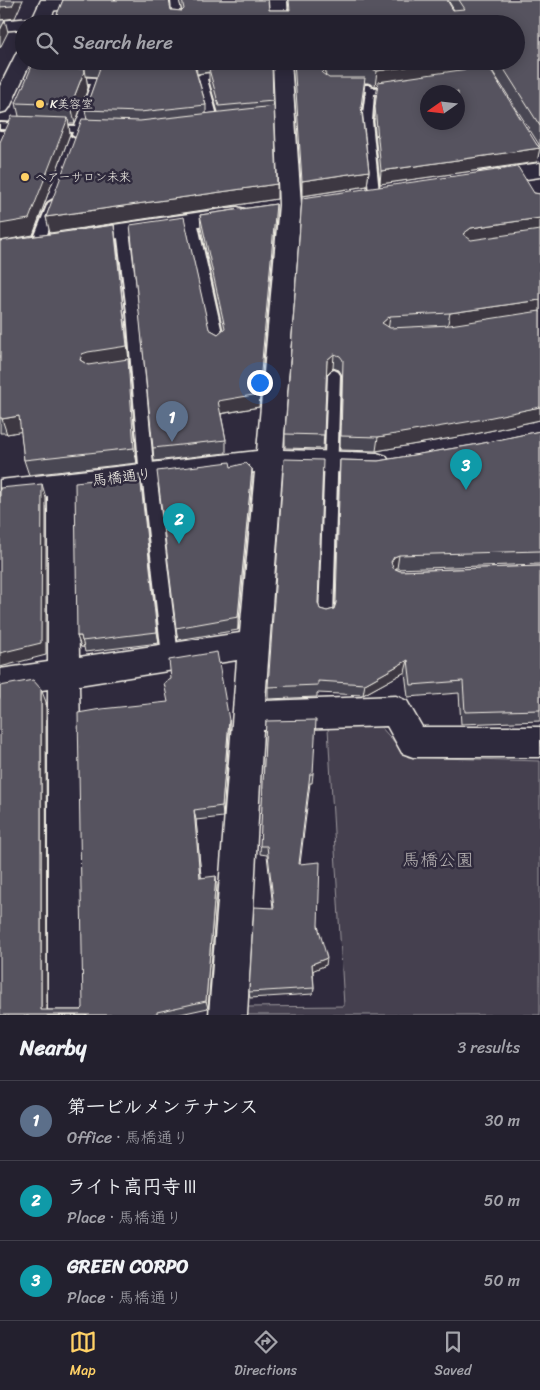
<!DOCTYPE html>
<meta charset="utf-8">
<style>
:root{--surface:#23202e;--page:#2b2836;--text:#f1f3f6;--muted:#a3a3aa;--line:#403e4a;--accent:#ffd166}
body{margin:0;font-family:Sriracha,"Klee One",sans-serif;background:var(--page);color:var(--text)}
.compass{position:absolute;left:420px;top:85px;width:45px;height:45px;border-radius:50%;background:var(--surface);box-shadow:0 2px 12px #0003;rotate:256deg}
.you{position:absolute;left:259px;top:382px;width:18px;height:18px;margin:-12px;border:4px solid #fff;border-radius:50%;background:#1a73e8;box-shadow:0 0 0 8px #1a73e833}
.badge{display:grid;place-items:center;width:32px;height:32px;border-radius:50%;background:var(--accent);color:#fff;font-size:16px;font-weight:700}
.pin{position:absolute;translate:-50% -41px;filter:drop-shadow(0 1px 2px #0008)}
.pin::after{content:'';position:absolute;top:26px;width:18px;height:15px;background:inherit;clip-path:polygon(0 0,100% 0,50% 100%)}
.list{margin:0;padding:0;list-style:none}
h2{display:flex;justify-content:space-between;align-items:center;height:65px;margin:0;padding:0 20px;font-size:21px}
h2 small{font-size:16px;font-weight:400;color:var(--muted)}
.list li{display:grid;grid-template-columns:32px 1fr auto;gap:15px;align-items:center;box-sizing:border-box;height:80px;padding:0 20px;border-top:1px solid var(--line)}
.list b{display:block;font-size:19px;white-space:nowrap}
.list p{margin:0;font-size:16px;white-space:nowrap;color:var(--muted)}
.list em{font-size:16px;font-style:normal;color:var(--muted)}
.icon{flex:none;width:28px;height:28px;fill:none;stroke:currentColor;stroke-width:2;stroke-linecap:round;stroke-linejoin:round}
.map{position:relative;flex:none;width:540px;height:1015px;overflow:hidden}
.search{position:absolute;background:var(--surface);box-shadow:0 2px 12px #0003;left:15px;right:15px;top:15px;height:55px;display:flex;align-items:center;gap:12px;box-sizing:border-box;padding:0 18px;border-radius:28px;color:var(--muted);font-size:19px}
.sheet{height:305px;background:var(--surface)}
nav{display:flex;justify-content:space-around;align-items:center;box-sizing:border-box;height:70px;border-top:1px solid var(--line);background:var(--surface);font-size:14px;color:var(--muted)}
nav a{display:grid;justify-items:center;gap:2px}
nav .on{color:var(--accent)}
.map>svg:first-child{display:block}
</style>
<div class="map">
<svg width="540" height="1015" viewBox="0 0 540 1015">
<rect width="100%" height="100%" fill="#2f2a3d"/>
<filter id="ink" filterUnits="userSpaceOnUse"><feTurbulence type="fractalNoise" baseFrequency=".02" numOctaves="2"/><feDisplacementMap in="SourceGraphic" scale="10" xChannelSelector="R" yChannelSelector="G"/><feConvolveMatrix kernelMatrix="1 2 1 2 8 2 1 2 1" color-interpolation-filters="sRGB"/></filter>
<g filter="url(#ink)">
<path fill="#454050" stroke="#9c989c" d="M380,726L408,757L540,761V1015H246V1007L344,1006L328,728Z"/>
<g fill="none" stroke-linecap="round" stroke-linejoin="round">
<g stroke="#f4f1e8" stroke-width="4">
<path id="lane" d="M171,0H179L183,24H173Z
M475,61H485L499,82L497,84H491Z
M227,72L230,73V77L207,79L219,123L218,125H210L196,77L201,74Z
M70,77L97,78L102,81L85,126L101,128V132H83L81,137L77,138L72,135L73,132L51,131L46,128L51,125L75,126L91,84L67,82L65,80Z
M347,85H368L375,88L394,85L399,88L397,90L374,94L372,121L379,193L374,196L369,193L362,121L366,91L344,90L342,88Z
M0,123L24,124L29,127L24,130L0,129Z
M53,200L58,203L44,243L42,246H34L32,243L48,203Z
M191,217L197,221L224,342L218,346L212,342L185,221Z
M123,226L129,230L139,312L153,465L156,473L178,656L175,661L170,663L165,661L162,656L142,473L139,465L127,312L117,230Z
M334,370L338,372L340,375L333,616L331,621L326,622L321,621L319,616L328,375L330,372Z"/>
</g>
<g stroke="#f4f1e8" stroke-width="3">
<path id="street" d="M130,0L127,4L121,5L47,11L41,10L38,6L41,2L55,0Z
M269,0H287L288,24H270Z
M40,17L46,18L49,22L48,24H24V29L0,31V21Z
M273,61H291L301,205L283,450L377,453L386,456L390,463L386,470L377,473L282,471L265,701L396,696L407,701L422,727H540V757H413L402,753L387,726L263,730L247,1015H209L237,660L79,685L86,1015H48V689L0,697V669L48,662V496L0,502V480L257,451L279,205ZM255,472L240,633L79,657L76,493Z
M540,163V177L485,185L478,183L474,178L478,173L485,171Z
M237,207L245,209L248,214L245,219L79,244L71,242L68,237L71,232L79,230Z"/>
</g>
<g stroke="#f4f1e8" stroke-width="3">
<path id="primary" d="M41,0H59L48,24H30Z
M24,50V61H31L10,107L7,111L0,113V86L17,52Z"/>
</g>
<use href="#lane" fill="#2f2a3d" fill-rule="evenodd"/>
<use href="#street" fill="#2f2a3d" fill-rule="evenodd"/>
<use href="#primary" fill="#2f2a3d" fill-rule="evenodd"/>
</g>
<path fill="#4a4752" stroke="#f4f1e8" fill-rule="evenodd" d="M63,0H169L171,10L182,11L179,0H268L269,10H289L288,0H447L453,10H454L448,0H540V146L486,61H516V24H53Z
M64,61H272V64L277,199L50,233L46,217L87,120L85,110L97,77L86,76L88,88L75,124H69L70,134L33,235L0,241V142L19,116L16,103L71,68ZM209,72V81L218,112L206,114V105L197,74Z
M292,61H482L481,67L537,145L540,147L537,162L380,184L374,121L378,86H375L368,83H365L362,109L369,171L367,186L302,196Z
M534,193L540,194V420L475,434L376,451L340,450L342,375L339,370L333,368L327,375L323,449L285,448V434L302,198Z
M276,204V217L259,407L221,414L226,440V453L154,461L153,448L209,329L218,334L223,330L201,228L200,215Z
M114,225L116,241L129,361L128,362L130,374L137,463L29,475L24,460L21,431L7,434L6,433H0V241Z
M540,431V564L395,569L400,571L540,566V721L461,724L459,693L408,697L405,672L363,695L317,693V697L268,699V687L318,603L320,609L327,611L334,609L335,606L339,474L340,460L378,461L479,444Z
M231,467L252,469V483L238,630L178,640L176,628Z
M142,487L159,643L85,652L84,647H81L77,636Z
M46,702L47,1010H81L83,1008L229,720V732L223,817L196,820L201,877L217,885L208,1008L176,1015H0Z
M266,721L313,774L312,783H310L300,864L318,926L326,965L313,970L314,988L313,994L250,998L249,992L273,908L267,855L260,854Z"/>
<path fill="#3c3942" stroke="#f4f1e8" d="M15,0H23L15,18L0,20V7Z
M5,20L8,32L0,48V30Z
M194,61H196L197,74L193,62Z
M447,61H482L480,72L375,86L377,71Z
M85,69L88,88L75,124L71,105Z
M326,69L325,84L322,73Z
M68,118L70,134L33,235L0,241V224Z
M540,148L537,162L380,184L381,171Z
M369,171L367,186L302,196V181Z
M277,184V199L50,233L46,217Z
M276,204V217L259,407L219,414L218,401Z
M540,218V233L460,250L463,234L471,228Z
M114,225L116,241L129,361L128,362L130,374L137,463L134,448L91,367L80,360Z
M540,300V313L447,328L450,313Z
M390,316L388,331L382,323Z
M334,354L333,368L326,375L327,360Z
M540,407V420L475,434L376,451L378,437Z
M19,416L24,431L7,434L2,419Z
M252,469V483L238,630V617Z
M140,475L142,487L159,643L157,632Z
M42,484L46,498V655L0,667V653Z
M399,555L397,568L391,570V562L394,557Z
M77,636H81L84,647H81Z
M408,660L405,672L363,695L365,684Z
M41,689L46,702L47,1015L41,1010Z
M229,720V732L223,817L222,806Z
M194,810L196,820L202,887L200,878Z
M216,876L217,885L208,1008L206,1001Z
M327,958L326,965L312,971V964Z"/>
<path fill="#56525f" stroke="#f4f1e8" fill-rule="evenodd" d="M0,0H15L12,6L0,7Z
M63,0H169L171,10L182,11L184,9L182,0H268L269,10H290L289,0H447L453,10L465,9L459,0H540V126L499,61H516V24H53Z
M0,20H5L0,30Z
M81,61H194L193,62L206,105L140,112L85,110L101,65L98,62Z
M294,61H447L377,71L369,68L326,69L322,73L329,78H365L361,106L369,171L302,181Z
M272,64L273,101L219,106L209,69Z
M32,66L85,69L71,105L16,103Z
M488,66L537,145L540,148L381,171L375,107L378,82ZM428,92H458V122H428Z
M274,106L277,184L46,217L82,119L140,121Z
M12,116L68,118L29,219L0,224V142Z
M518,167L534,193L540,194V218L471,228L463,234L471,240L540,230V300L450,313L390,316L382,323L390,328L450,325L540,311V407L478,420L378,437L341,436L343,360L340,356L334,354L327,360L324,435L285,434L302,198Z
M276,204L259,394L218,401L226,440L153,448L130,225L184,217L209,329L218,334L225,328L200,215Z
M114,225L127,346L88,352L82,354L80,360L88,365L128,359L134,448L24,460L19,416L2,419V418H0V241Z
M540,431V551L399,555L394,557L391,562L393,568L400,571L540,566V710L465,712L463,681L411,685L408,660L365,684L318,681V685L268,687L284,459L323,460L318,603L320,609L327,611L334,609L336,603L340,460L378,461L479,444Z
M230,462L231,467L246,463L252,469L238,617L176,628L157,471Z
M140,475L157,632L82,641L81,636H77L75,482Z
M42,484L41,643L0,653V488Z
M217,652L229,720L222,806L194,810L200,878L216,876L206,1001L157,1012V1015H0V686L33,680L41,689V1010H81L83,1008L78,713L101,709L168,702L164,683L171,679L169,660Z
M316,720L313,774H310L299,864L320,862L318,926L327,958L312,964L314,988L249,992L254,907L274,908L267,846H260L266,721Z"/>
</g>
<g fill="#ffd166" stroke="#2f2a3d" stroke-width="2">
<circle cx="40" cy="104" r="5"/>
<circle cx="25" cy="177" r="5"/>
</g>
<g text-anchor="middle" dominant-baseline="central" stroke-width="5" stroke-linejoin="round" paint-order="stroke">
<g font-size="12" fill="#f4f1e8" stroke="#2f2a3d" text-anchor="start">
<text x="50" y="104">K美容室</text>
<text x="35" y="177">ヘアーサロン未来</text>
</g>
<g font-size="15" fill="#f4f1e8" stroke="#2f2a3d">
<text transform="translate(122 477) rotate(-7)">馬橋通り</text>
</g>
<g font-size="18" fill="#b7b3b3" stroke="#2f2a3d">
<text x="438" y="860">馬橋公園</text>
</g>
</g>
</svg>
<svg class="compass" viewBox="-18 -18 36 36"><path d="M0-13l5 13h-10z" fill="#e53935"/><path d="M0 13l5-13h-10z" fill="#a3a3aa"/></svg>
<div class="you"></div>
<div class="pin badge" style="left:172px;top:442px;background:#5c6f8a">1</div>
<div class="pin badge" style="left:179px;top:544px;background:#0f9aa8">2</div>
<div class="pin badge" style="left:466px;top:490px;background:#0f9aa8">3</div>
<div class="search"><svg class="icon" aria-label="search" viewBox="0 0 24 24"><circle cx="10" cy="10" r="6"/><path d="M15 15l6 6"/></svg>Search here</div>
</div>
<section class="sheet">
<h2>Nearby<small>3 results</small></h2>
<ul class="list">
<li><span class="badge" style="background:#5c6f8a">1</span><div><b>第一ビルメンテナンス</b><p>Office · 馬橋通り</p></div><em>30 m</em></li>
<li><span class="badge" style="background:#0f9aa8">2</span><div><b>ライト高円寺Ⅲ</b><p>Place · 馬橋通り</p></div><em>50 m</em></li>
<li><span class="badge" style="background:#0f9aa8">3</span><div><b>GREEN CORPO</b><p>Place · 馬橋通り</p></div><em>50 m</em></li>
</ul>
</section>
<nav>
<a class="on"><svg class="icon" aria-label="map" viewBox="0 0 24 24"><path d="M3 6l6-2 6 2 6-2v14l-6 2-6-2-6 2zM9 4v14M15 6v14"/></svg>Map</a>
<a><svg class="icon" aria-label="directions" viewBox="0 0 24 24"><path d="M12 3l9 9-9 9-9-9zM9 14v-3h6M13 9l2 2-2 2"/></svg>Directions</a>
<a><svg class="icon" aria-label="saved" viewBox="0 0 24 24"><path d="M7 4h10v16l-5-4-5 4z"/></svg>Saved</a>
</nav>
